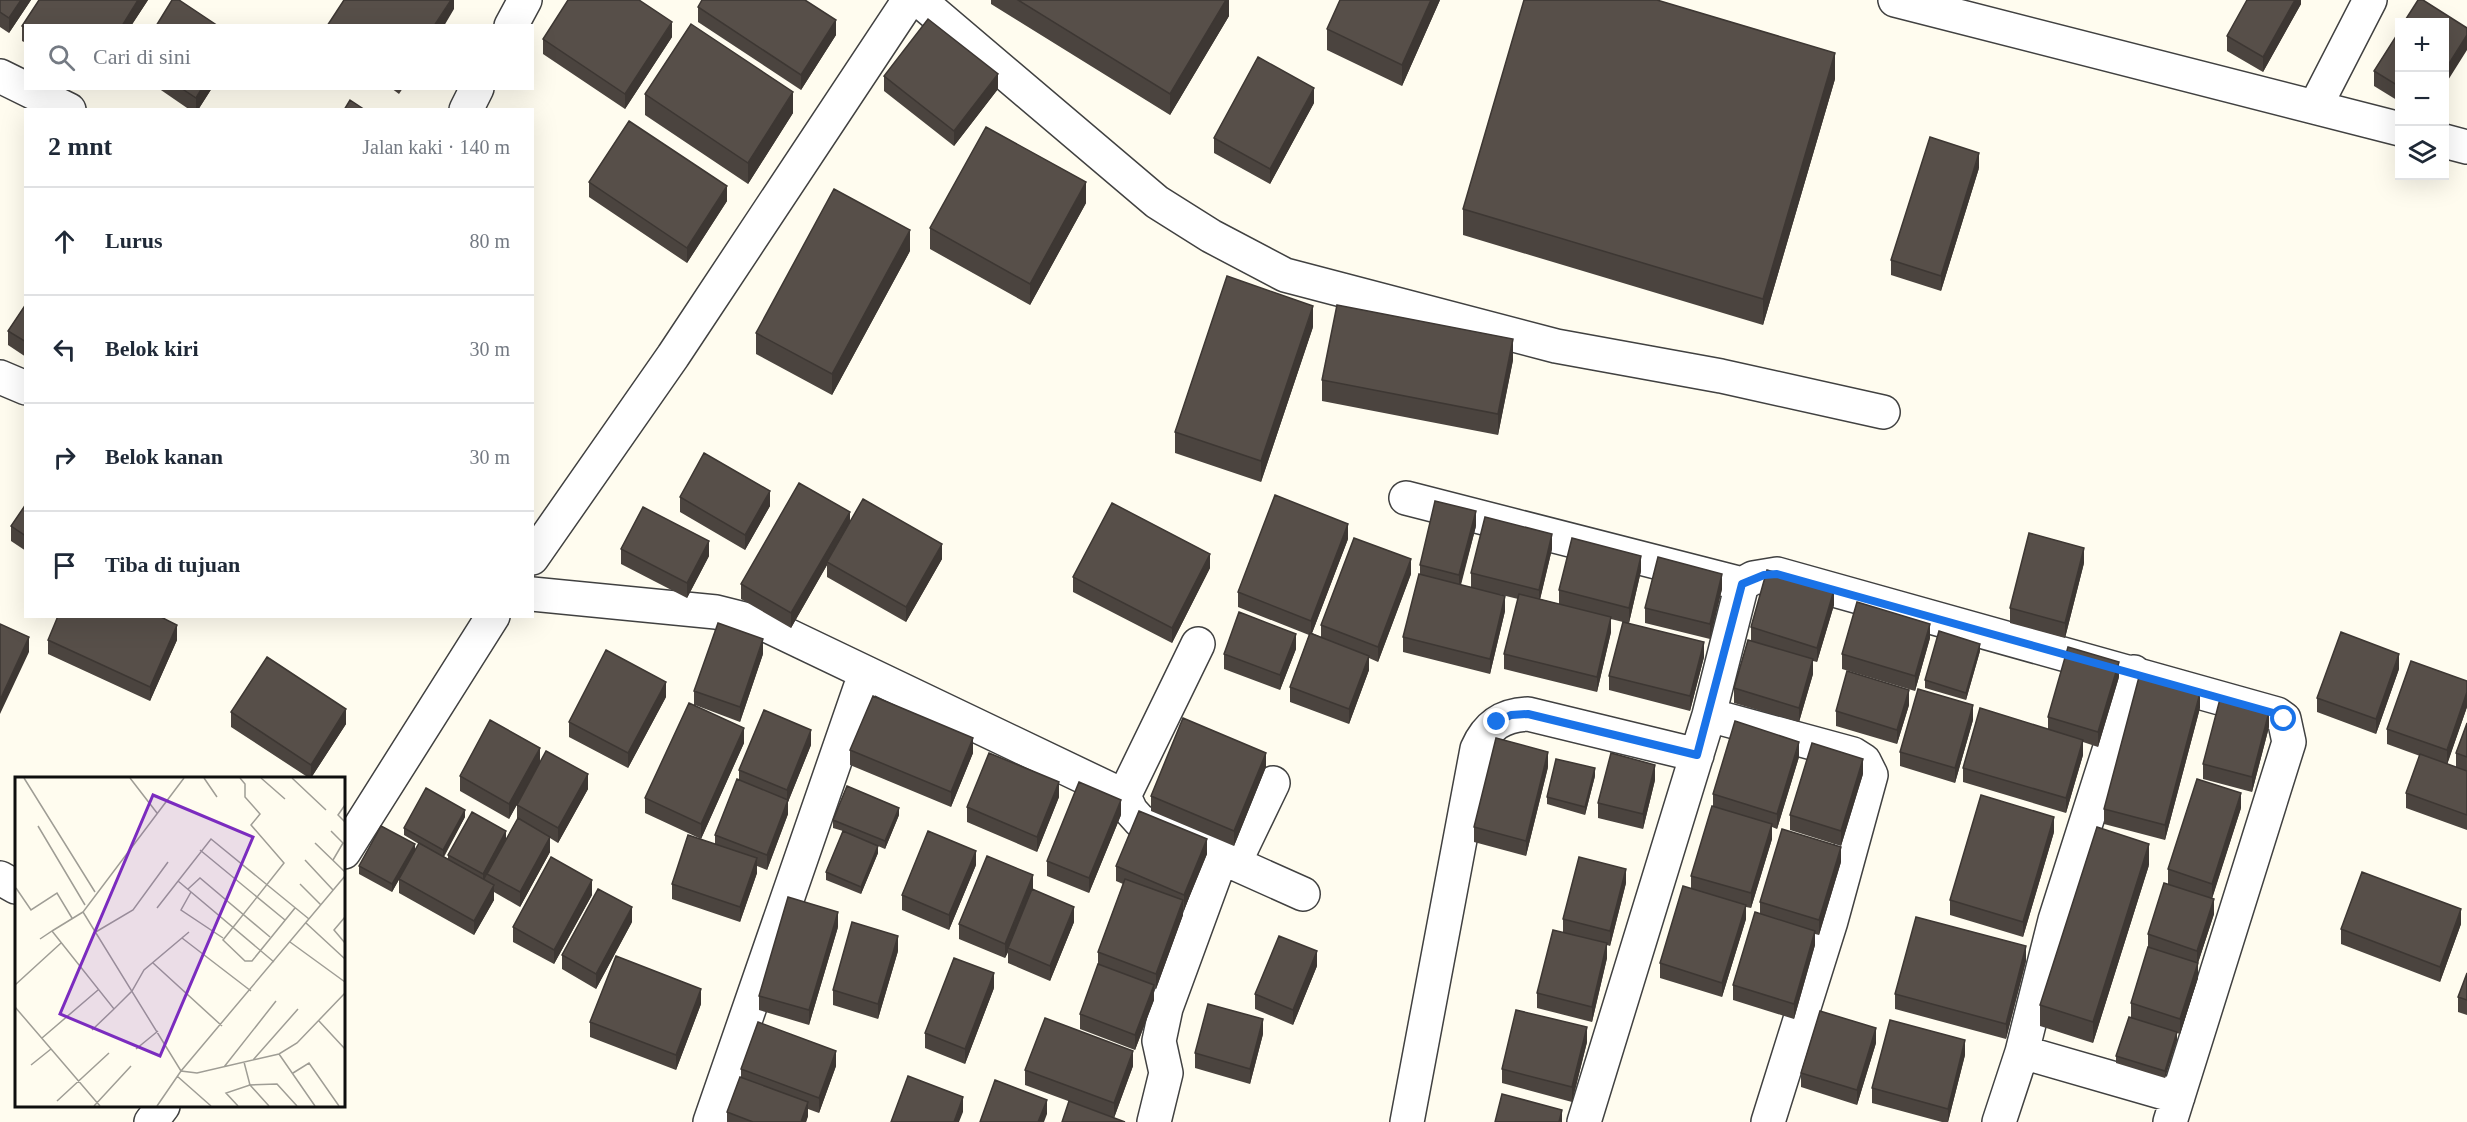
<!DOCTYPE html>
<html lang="id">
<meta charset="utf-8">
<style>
:root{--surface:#fff;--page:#f6f6f7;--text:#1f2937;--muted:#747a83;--line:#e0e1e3}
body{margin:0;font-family:"Times New Roman",serif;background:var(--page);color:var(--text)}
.controls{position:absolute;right:18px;top:18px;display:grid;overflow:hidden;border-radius:0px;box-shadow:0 6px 24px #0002}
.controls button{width:54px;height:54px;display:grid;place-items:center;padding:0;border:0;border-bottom:2px solid var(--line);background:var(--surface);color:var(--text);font:30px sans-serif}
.stop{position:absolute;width:18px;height:18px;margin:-14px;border:4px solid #1a73e8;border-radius:50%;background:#fff}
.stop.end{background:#1a73e8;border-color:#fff;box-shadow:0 2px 6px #0008}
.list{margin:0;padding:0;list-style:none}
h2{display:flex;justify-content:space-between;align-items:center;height:78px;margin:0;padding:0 24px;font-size:26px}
h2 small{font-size:20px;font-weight:400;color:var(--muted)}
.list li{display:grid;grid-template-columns:39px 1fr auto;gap:18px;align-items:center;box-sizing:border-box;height:108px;padding:0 24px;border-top:2px solid var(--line)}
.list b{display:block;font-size:22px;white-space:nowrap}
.list em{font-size:20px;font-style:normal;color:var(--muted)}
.icon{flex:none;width:33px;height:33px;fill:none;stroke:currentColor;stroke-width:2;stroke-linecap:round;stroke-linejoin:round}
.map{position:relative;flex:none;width:2467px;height:1122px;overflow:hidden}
.search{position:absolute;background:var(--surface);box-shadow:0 6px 24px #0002;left:24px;top:24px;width:510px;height:66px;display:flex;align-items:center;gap:15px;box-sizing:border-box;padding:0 21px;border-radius:0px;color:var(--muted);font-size:22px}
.panel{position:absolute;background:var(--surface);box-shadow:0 6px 24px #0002;left:24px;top:108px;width:510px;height:510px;border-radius:0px}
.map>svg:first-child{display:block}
</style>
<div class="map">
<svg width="2467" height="1122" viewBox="0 0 2467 1122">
<rect width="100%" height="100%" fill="#fffcef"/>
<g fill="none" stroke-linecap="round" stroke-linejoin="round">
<g stroke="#414141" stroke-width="36">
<path id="minor" d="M919,0L1157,202L1211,236L1285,275L1556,346L1721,376L1883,412
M1895,0L2400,129
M511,26L525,0
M0,76L69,110
M2315,107L2370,0
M466,110L477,88
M2444,141L2467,147
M0,377L26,388
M1406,498L1742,584L1753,578L1777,574L2277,714L2284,719L2289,742L2170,1122
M532,558L673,356L909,0
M532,594L716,612L764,624L1124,796L1131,811L1140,821L1303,894
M1709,715L1853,754L1864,761L1871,775L1831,921L1768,1122
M1124,796L1198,644
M344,852L493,616
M1234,864L1273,783
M0,878L16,887
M2022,1052L2178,1097
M151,1122L163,1106
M710,1122L865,674
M1154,1122L1166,1073L1159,1041L1166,1008L1221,858
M1407,1122L1477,749C1487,726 1502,715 1528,714L1697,755
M1584,1122L1709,715L1742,584
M1999,1122L2022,1052L2055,920L2134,672"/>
</g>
<use href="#minor" stroke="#fff" stroke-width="33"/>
</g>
<path fill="#4b443f" d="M0,0H31L9,33L0,27Z
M39,0H148L131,26H26V43L22,41V26Z
M991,0H1229V16L1170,115L991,4Z
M1440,0L1402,86L1327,50V29Z
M2301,0V4L2263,72L2227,51V36Z
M698,7L836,35L801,90L698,22Z
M2400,30V102L2374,86V71Z
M672,37L625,109L543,54V39Z
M884,76L998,89L954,146L884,91Z
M1835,79L1763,325L1463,235V209Z
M158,88H212L198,110H190Z
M391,88H403L399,94Z
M645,94L793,113L748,184L645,115Z
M1314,103L1270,184L1214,153V138Z
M1979,168L1941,291L1891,275V260Z
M589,182L727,201L687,263L589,197Z
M1086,203L1030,305L930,249V228Z
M910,251L832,395L756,354V333Z
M26,304V357L8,345V331Z
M1313,327L1261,482L1175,453V432Z
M1513,360L1498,435L1322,401V380Z
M680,497L770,506L745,550L680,512Z
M26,504V551L11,541V526Z
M850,522L942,559L906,622L827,577V565L791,628L741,599V584Z
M1476,526L1461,585L1471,587V573L1552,549L1540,599L1559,604V590L1641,571L1629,623L1704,657L1690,711L1609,690V676L1623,622L1611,619V632L1597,692L1504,669V654L1518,599L1498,594L1505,611L1490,674L1403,652V637L1420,574V565Z
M1348,539L1312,633L1321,637V625L1411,574L1378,662L1369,658V670L1349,724L1290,702V687L1309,635L1238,607V592Z
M621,549L709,556L687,598L621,564Z
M2084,563L2065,638L2010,623V608Z
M1210,568L1172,643L1073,592V577Z
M1722,589L1710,639L1645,623V608Z
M1834,605L1817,662L1813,661V674L1799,722L1734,703V688L1751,641V627Z
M1930,638L1915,691L1842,669V654Z
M48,640H177L150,701L48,654Z
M1296,649L1280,690L1224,669V654Z
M1980,651L1966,700L1925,688V680Z
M763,654L740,722L695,705L744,743L701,839L645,813V798L694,705V691Z
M2399,669L2376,734L2317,712V698Z
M2119,677L2098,747L2083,742V755L2066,813L1963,782V768L2048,729V717Z
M2467,681V707L2447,764L2456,767V753L2467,723V830L2406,808V793L2420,756L2387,744V729Z
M666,697L628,768L569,737V722Z
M1909,705L1897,744L1836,726V711Z
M2200,708L2165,840L2104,824V809Z
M231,712L346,724L311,778H309L231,727Z
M1973,720L1955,783L1900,766V752Z
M2269,727L2252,792L2203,779V764Z
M811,745L788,802V814L767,870L757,866V873L740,922L672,899V884L715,844V835L739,780V770Z
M850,750L973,753L951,807L850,765Z
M1799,757L1777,829L1772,827V839L1751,908L1746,907V919L1722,997L1660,978V963L1691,888V876L1713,807V794Z
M540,762L588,789L558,843L550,838V852L520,907L494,892V900L474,935L399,893V879L405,869L392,892L359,874V866L415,851L419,844L404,835V828L465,817L444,857L448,859V855L506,839L517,820V805L532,777L509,819L460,791V776Z
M1266,767L1234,846L1151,811V796Z
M1548,767L1526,856L1474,842V827Z
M1863,774L1841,846L1790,830V815Z
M1595,776L1585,815L1547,804V797Z
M1655,780L1643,829L1598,818V803Z
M1059,797L1037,852L967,822V807Z
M2241,808L2212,898L2214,914L2198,963V978L2180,1034L2177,1033V1040L2165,1078L2116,1063V1056L2131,1017V1003L2148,949V934L2168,884V869Z
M899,815L885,849L878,846V853L861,894L826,880V872L843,831L833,828V820Z
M1121,815L1089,893L1047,876V861Z
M2054,832L2023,937L1950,915V900Z
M1207,854L1184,910L1183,909V915L1156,989L1154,988V1000L1135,1050L1080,1029V1014L1098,965V952L1123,884L1116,881V866Z
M1841,862L1819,935L1815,934V945L1794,1019L1733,1000V985L1760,914V902Z
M976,865L949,930L902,910V895Z
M2149,865L2093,1043L2040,1026V1005Z
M1626,883L1610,946L1607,945V958L1592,1022L1537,1008V993L1563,933V919Z
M592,895L554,964L513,942V927Z
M632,922L596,989L562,969V955Z
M1074,922L1050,981L1008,963V952L1005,958L959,939V924Z
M2461,924L2440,982L2341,944V929Z
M838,927L809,1025L759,1010V996Z
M898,951L878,1019L833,1005V990Z
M2026,961L2006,1039L1895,1009V994Z
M1317,966L1293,1025L1255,1009V994Z
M2467,973V1015L2458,1012V997Z
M994,988L965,1064L925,1048V1033Z
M701,1004L676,1070L590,1037V1022Z
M1263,1034L1250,1084L1195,1068V1053Z
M1587,1042L1572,1102L1502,1083V1069Z
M1876,1043L1857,1105L1801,1087V1073Z
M1965,1055L1948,1122H1942L1872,1103V1088Z
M836,1066L819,1113L808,1109V1116L806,1122H727V1112L741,1077V1069Z
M1133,1066L1114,1118L1025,1085V1070Z"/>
<path fill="#3d3733" d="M21,0H31L9,33V18Z
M138,0H148L131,26H122Z
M451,0H454V9L444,26H434Z
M1226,0H1229V16L1170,115V94Z
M1431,0H1440L1402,86V65Z
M2295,0H2301V4L2263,72V57Z
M836,20V35L801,90V75Z
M672,22V37L625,109V94Z
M2467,35V50L2445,85V70Z
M1835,53V79L1763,325V299Z
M998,74V89L954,146V131Z
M202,88H212L198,110H196V98Z
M1314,88V103L1270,184V169Z
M793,92V113L748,184V163Z
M1979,153V168L1941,291V276Z
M1086,182V203L1030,305V284Z
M727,186V201L687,263V248Z
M910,230V251L832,395V374Z
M1313,306V327L1261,482V461Z
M1513,339V360L1498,435V414Z
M770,491V506L745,550V535Z
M1476,511V526L1459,590V575Z
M850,512V527L827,562V565L791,628V613Z
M1348,524V539L1311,636V621Z
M1552,534V549L1539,604V590Z
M709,541V556L687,598V583Z
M942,544V559L906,622V607Z
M2084,548V563L2065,638V623Z
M1210,554V568L1172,643V628Z
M1641,556V571L1629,623V608Z
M1411,559V574L1378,662V647Z
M1722,574V589L1710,639V624Z
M1834,590V605L1817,662V648Z
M1505,596V611L1490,674V659Z
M1611,617V632L1597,692V677Z
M1930,624V638L1915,691V676Z
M177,625V640L150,701V687Z
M1296,634V649L1280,690V675Z
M29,637V652L0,714V700Z
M763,639V654L740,722V707Z
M1704,642V657L1690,711V696Z
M1980,644V651L1966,700V693Z
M2399,654V669L2376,734V719Z
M1369,656V670L1349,724V709Z
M1813,659V674L1799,722V708Z
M2119,662V677L2098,747V732Z
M666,682V697L628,768V753Z
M1909,690V705L1897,744V730Z
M2467,692V707L2447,765V750Z
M2200,693V708L2165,840V825Z
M1973,705V720L1955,783V768Z
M346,709V724L311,778V765Z
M2269,712V727L2252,792V777Z
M744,728V743L701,839V824Z
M811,730V745L788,802V814L767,870V855L787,804V790Z
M973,738V753L951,807V792Z
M2083,740V755L2066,813V798Z
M1799,742V757L1777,829V814Z
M540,748V763L509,819V804Z
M1548,752V767L1526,856V841Z
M1266,753V767L1234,846V831Z
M1863,759V774L1841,846V831Z
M1655,765V780L1643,829V814Z
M1595,768V776L1585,815V807Z
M588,774V789L558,843V828Z
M1059,782V797L1037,852V837Z
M2241,793V808L2212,899V884Z
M1121,800V815L1089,893V878Z
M899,808V815L885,849V841Z
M465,810V817L443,857V850Z
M2054,817V832L2023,937V922Z
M1772,824V839L1751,908V893Z
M506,831V839L483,882V874Z
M550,837V852L520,907V892Z
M1207,839V854L1184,910V895Z
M415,844V851L392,892V884Z
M2149,844V865L2093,1043V1022Z
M878,846V853L861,894V887Z
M1841,847V862L1819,935V920Z
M976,851V865L949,930V915Z
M757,858V873L740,922V907Z
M1626,869V883L1610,946V931Z
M1033,875V890L1008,948V952L1005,958V944Z
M592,880V895L554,964V950Z
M494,885V900L474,935V921Z
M2214,899V914L2198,963V978L2180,1034V1019L2197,965V951Z
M1183,900V915L1156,989V974Z
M1746,905V919L1722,997V983Z
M632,907V922L596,989V974Z
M1074,907V922L1050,981V966Z
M2461,909V924L2440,982V967Z
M838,912V927L809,1025V1010Z
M1815,931V945L1794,1019V1004Z
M898,936V951L878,1019V1004Z
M1607,943V958L1592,1022V1007Z
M2026,946V961L2006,1039V1024Z
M1317,951V966L1293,1025V1010Z
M994,973V988L965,1064V1049Z
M1154,985V1000L1135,1050V1035Z
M701,989V1004L676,1070V1055Z
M1263,1019V1034L1250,1084V1069Z
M1587,1027V1042L1572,1102V1087Z
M1876,1028V1043L1857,1105V1090Z
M2177,1032V1040L2165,1078V1071Z
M1965,1040V1055L1948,1122V1109Z
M836,1051V1066L819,1113V1098Z
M1133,1051V1066L1114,1118V1103Z
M963,1097V1112L959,1122H954Z
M1047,1100V1114L1044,1122H1038Z
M808,1102V1116L806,1122H801Z
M1562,1110V1122H1559Z"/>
<path fill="#574f49" stroke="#3d3733" stroke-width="1.5" d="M0,0H21L9,18L0,12Z
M39,0H138L122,26H26V28L22,26Z
M172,0H179L218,26H156Z
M344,0H451L434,26H327Z
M568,0H639L672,22L625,94L543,39Z
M702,0H805L836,20L801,75L698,7Z
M1018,0H1226L1170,94Z
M1340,0H1431L1402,65L1327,29Z
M1524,0H1657L1835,53L1763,299L1463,209Z
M2247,0H2295L2263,57L2227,36Z
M2418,0H2423L2467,28V35L2445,70V22H2404Z
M928,19L998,74L954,131L884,76Z
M691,24L793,92L748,163L645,94Z
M2400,30V87L2374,71Z
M1258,57L1314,88L1270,169L1214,138Z
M181,88H202L196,98Z
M350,100L365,110H344Z
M629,121L727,186L687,248L589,182Z
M986,127L1086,182L1030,284L930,228Z
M1930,137L1979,153L1941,276L1891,260Z
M834,189L910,230L832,374L756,333Z
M1227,276L1313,306L1261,461L1175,432Z
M26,304V342L8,331Z
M1337,305L1513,339L1498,414L1322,380Z
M704,453L770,491L745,535L680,497Z
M799,483L850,512L791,613L741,584Z
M1275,495L1348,524L1311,621L1238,592Z
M863,499L942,544L906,607L827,562Z
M1435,501L1476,511L1459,575L1420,565Z
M1112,503L1210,554L1172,628L1073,577Z
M26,504V536L11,526Z
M643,507L709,541L687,583L621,549Z
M1485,517L1552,534L1539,590L1471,573Z
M2029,533L2084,548L2065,623L2010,608Z
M1354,538L1411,559L1378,647L1321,625Z
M1572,538L1641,556L1629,608L1559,590Z
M1658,557L1722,574L1710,624L1645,608Z
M1767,570L1834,590L1817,648L1751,627Z
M1419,574L1505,596L1490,659L1403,637Z
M1519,594L1611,617L1597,677L1504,654Z
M1857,602L1930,624L1915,676L1842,654Z
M1239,612L1296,634L1280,675L1224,654Z
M58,616H159L177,625L150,687L48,640Z
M1623,622L1704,642L1690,696L1609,676Z
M718,623L763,639L740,707L694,691Z
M0,624L29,637L0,700Z
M1939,631L1980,644L1966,693L1925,680Z
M2341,632L2399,654L2376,719L2317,698Z
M1310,633L1369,656L1349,709L1290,687Z
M1748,640L1813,659L1799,708L1734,688Z
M2068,647L2119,662L2098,732L2048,717Z
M606,650L666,682L628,753L569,722Z
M267,657L346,709L311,765L231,712Z
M2411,661L2467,681V692L2447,750L2387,729Z
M1847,671L1909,690L1897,730L1836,711Z
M2139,677L2200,693L2165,825L2104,809Z
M1918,689L1973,705L1955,768L1900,752Z
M873,696L973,738L951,792L850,750Z
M2220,699L2269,712L2252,777L2203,764Z
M689,703L744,728L701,824L645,798Z
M1980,708L2083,740L2066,798L1963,768Z
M764,710L811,730L787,790L739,770Z
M1183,718L1266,753L1234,831L1151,796Z
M490,720L540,748L509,804L460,776Z
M1735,721L1799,742L1777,814L1713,794Z
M2467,723V757L2456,753Z
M1496,738L1548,752L1526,841L1474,827Z
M1812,743L1863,759L1841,831L1790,815Z
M546,751L588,774L558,828L517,805Z
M989,753L1059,782L1037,837L967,807Z
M1611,753L1655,765L1643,814L1598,803Z
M2420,754L2467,771V815L2406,793Z
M1556,759L1595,768L1585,807L1547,797Z
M737,779L788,800L767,855L715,835Z
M2197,779L2241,793L2212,884L2168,869Z
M1079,782L1121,800L1089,878L1047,861Z
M847,786L899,808L885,841L833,820Z
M426,788L465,810L443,850L404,828Z
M1981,795L2054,817L2023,922L1950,900Z
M1712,806L1772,824L1751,893L1691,876Z
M1139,811L1207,839L1184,895L1116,866Z
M472,812L506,831L483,874L448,855Z
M518,818L550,837L520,892L487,874Z
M381,826L415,844L392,884L359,866Z
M2097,827L2149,844L2093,1022L2040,1005Z
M1782,829L1841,847L1819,920L1760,902Z
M843,831L878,846L861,887L826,872Z
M928,831L976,851L949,915L902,895Z
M688,835L757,858L740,907L672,884Z
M419,843L494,885L474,921L399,879Z
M987,856L1033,875L1005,944L959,924Z
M551,857L592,880L554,950L513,927Z
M1579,857L1626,869L1610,931L1563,919Z
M2362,872L2461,909L2440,967L2341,929Z
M1125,879L1183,900L1156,974L1098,952Z
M2164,883L2214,899L2197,951L2148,934Z
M1683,886L1746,905L1722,983L1660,963Z
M598,889L632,907L596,974L562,955Z
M1032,889L1074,907L1050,966L1008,948Z
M788,897L838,912L809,1010L759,996Z
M1755,912L1815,931L1794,1004L1733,985Z
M1916,917L2026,946L2006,1024L1895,994Z
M852,922L898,936L878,1004L833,990Z
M1553,930L1607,943L1592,1007L1537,993Z
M1279,936L1317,951L1293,1010L1255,994Z
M2148,947L2198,963L2180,1019L2131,1003Z
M616,956L701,989L676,1055L590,1022Z
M954,958L994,973L965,1049L925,1033Z
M1098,964L1154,985L1135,1035L1080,1014Z
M2467,973V1000L2458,997Z
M1208,1004L1263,1019L1250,1069L1195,1053Z
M1516,1010L1587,1027L1572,1087L1502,1069Z
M1820,1011L1876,1028L1857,1090L1801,1073Z
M2129,1017L2177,1032L2165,1071L2116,1056Z
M1045,1018L1133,1051L1114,1103L1025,1070Z
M1890,1020L1965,1040L1948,1109L1872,1088Z
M758,1022L836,1051L819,1098L741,1069Z
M908,1076L963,1097L954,1122H891Z
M740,1077L808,1102L801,1122H753L727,1112Z
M995,1080L1047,1100L1038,1122H980Z
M1502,1094L1562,1110L1559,1122H1495Z
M1069,1101L1125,1122H1062Z"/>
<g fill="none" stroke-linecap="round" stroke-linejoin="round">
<path stroke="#1a73e8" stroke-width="8" d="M1497,722L1511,715L1528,714L1697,755L1742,584L1764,575L1777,574L2277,714L2284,719"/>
</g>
<g transform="translate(15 777)">
<rect width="330" height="330" fill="#fffcef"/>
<path fill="none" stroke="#9f9d95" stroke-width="1.5" d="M9,1L80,115M115,1L142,36M169,1L68,135L166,294L182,296L264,277L282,266L330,216M189,1L202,20M225,1L230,7V20L245,37L236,48L269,86L208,163L230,184H237L280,131M246,1L270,22M277,1L311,33M330,28L323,38L330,45M23,49L70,128M316,54L328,66L318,83M300,66L330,95M185,73L270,143M290,83L318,113M163,104L259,185M285,107L306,128M1,111L16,133L42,116L57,141M173,112L185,101L255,160M176,115L166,133L208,161M142,131L196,62L294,142M330,140L319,153L330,166M291,146L330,182M37,154L68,135M79,156L118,133L153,85M167,161L236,214M25,162L37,154L99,232L117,214L129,193L174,155M275,165L330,205M138,186L207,249M0,208L46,166M0,230L85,329M304,244L330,272M77,253L99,232M27,261L83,213M121,272L143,254M264,277L300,329M238,283L283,232M16,288L36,272M209,290L261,224M278,296L294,286L324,329M162,299L196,329M42,324L94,276M79,329L116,289M142,329L166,294L330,99M223,329L211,316L235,308L229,285M254,329L235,308L262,307L282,329"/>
<path fill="#7b2cbf" fill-opacity="0.15" stroke="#7b2cbf" stroke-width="3" d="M138,18L238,60L145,279L45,237Z"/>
<rect width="330" height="330" fill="none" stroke="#0e0e0e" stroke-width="3"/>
</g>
</svg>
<div class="controls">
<button>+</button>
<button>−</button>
<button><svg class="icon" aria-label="layers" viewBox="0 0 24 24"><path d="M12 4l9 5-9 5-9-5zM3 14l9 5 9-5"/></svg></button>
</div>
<div class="stop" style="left:2284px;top:719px"></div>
<div class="stop end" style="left:1497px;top:722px"></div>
<div class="search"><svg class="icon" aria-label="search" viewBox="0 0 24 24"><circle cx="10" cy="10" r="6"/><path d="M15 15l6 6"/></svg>Cari di sini</div>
<section class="panel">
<h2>2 mnt<small>Jalan kaki · 140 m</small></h2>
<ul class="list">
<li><svg class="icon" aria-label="ahead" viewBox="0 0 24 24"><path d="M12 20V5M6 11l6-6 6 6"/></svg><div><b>Lurus</b></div><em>80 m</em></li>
<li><svg class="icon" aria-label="left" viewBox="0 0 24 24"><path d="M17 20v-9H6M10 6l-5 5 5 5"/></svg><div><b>Belok kiri</b></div><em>30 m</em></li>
<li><svg class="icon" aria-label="right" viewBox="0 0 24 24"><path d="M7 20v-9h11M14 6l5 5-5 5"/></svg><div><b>Belok kanan</b></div><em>30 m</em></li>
<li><svg class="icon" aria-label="arrive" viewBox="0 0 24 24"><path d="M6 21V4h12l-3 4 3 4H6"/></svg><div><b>Tiba di tujuan</b></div></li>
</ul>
</section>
</div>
